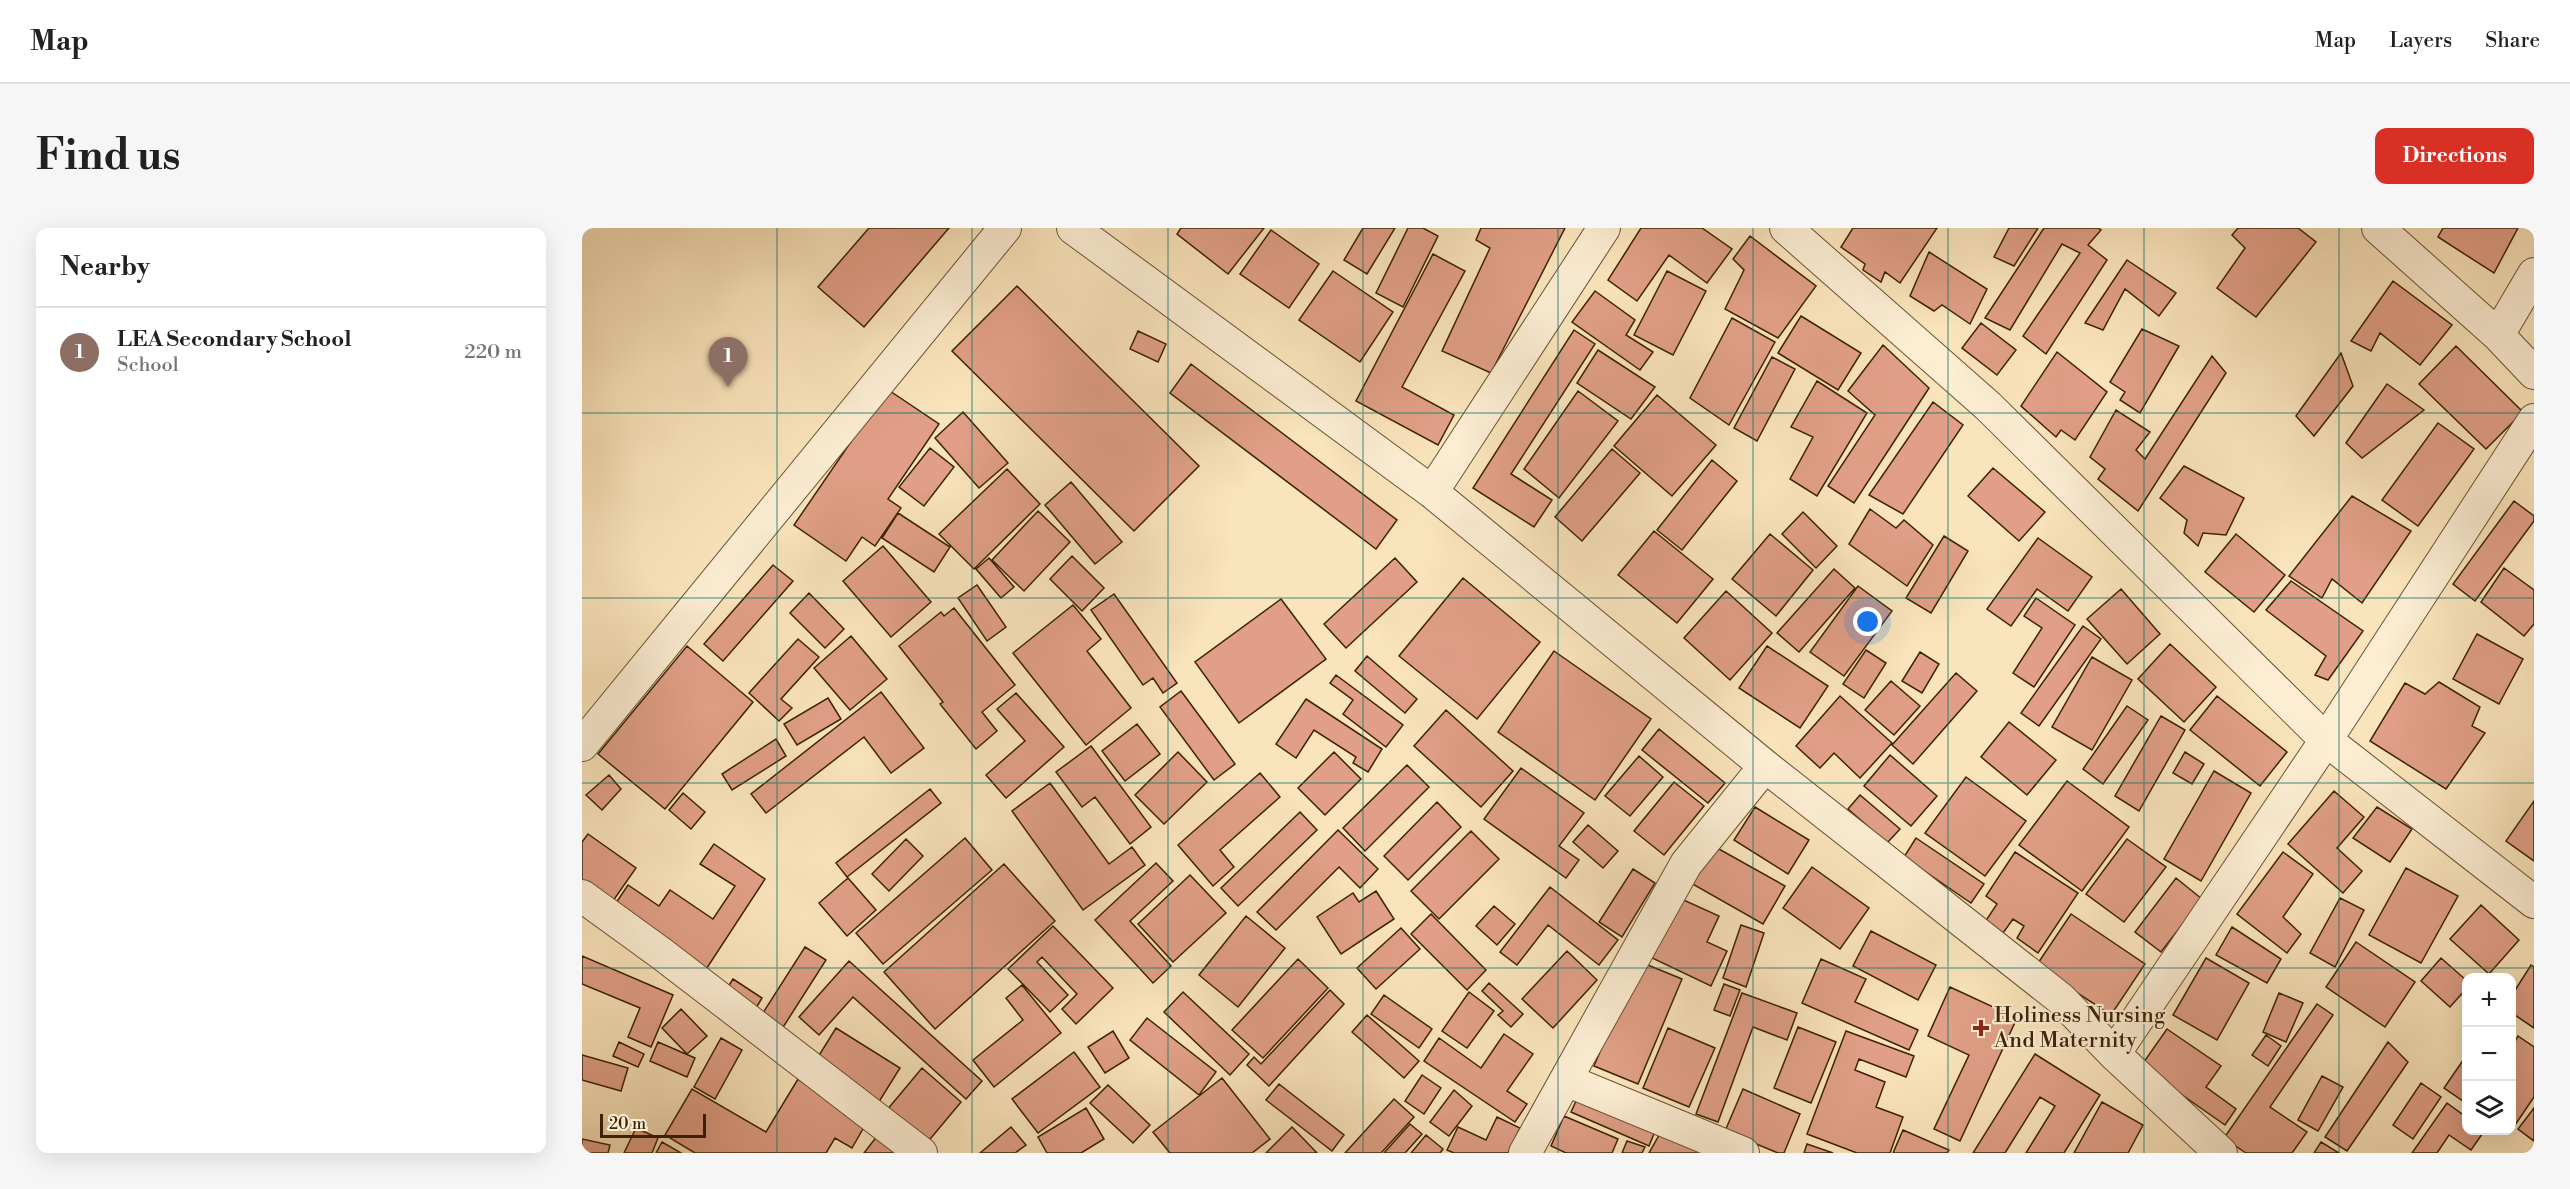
<!DOCTYPE html>
<meta charset="utf-8">
<style>
:root{--surface:#fff;--page:#f6f6f6;--text:#202124;--muted:#757577;--line:#e0e0e0;--accent:#d93025}
body{margin:0;font-family:"Libre Bodoni",serif;background:var(--page);color:var(--text)}
.controls{position:absolute;right:18px;bottom:18px;display:grid;overflow:hidden;border-radius:12px;box-shadow:0 6px 24px #0002}
.controls button{width:54px;height:54px;display:grid;place-items:center;padding:0;border:0;border-bottom:2px solid var(--line);background:var(--surface);color:var(--text);font:30px sans-serif}
.scale{position:absolute;left:18px;bottom:15px;width:106px;box-sizing:border-box;padding-left:6px;border:3px solid #3d2204;border-top:0;font-size:16px;line-height:21px;white-space:nowrap;color:#3d2204;-webkit-text-stroke:4px #fcedd3;paint-order:stroke}
.you{position:absolute;left:1286px;top:394px;width:21px;height:21px;margin:-15px;border:4px solid #fff;border-radius:50%;background:#1a73e8;box-shadow:0 0 0 9px #1a73e833}
.badge{display:grid;place-items:center;width:39px;height:39px;border-radius:50%;background:var(--accent);color:#fff;font-size:20px;font-weight:700}
.pin{position:absolute;translate:-50% -50px;filter:drop-shadow(0 2px 3px #0008)}
.pin::after{content:'';position:absolute;top:32px;width:21px;height:18px;background:inherit;clip-path:polygon(0 0,100% 0,50% 100%)}
.list{margin:0;padding:0;list-style:none}
h2{display:flex;justify-content:space-between;align-items:center;height:78px;margin:0;padding:0 24px;font-size:26px}
h2 small{font-size:20px;font-weight:400;color:var(--muted)}
.list li{display:grid;grid-template-columns:39px 1fr auto;gap:18px;align-items:center;box-sizing:border-box;height:90px;padding:0 24px;border-top:2px solid var(--line)}
.list b{display:block;font-size:22px;white-space:nowrap}
.list p{margin:0;font-size:20px;white-space:nowrap;color:var(--muted)}
.list em{font-size:20px;font-style:normal;color:var(--muted)}
.icon{flex:none;width:33px;height:33px;fill:none;stroke:currentColor;stroke-width:2;stroke-linecap:round;stroke-linejoin:round}
.map{position:relative;flex:none;width:1952px;height:925px;overflow:hidden;border-radius:12px}
header{display:flex;align-items:center;gap:36px;box-sizing:border-box;height:84px;padding:0 30px;background:var(--surface);border-bottom:2px solid var(--line)}
header strong{font-size:28px}
nav{display:flex;gap:33px;margin-inline-start:auto;font-size:21px}
.intro{display:flex;align-items:center;justify-content:space-between;box-sizing:border-box;height:144px;padding:0 36px}
h1{margin:0;font-size:42px}
.button{padding:15px 27px;border-radius:12px;background:var(--accent);color:#fff;font-size:21px;font-weight:700}
main{display:flex;gap:36px;padding:0 36px}
aside{flex:1;background:var(--surface);border-radius:12px;box-shadow:0 6px 24px #0002}
.map>svg:first-child{display:block}
</style>
<header>
<strong>Map</strong>
<nav><a>Map</a><a>Layers</a><a>Share</a></nav>
</header>
<div class="intro"><h1>Find us</h1><a class="button">Directions</a></div>
<main>
<aside>
<h2>Nearby<small></small></h2>
<ul class="list">
<li><span class="badge" style="background:#8d6e63">1</span><div><b>LEA Secondary School</b><p>School</p></div><em>220 m</em></li>
</ul>
</aside>
<div class="map">
<svg width="1952" height="925" viewBox="0 0 1952 925">
<rect width="100%" height="100%" fill="#fae4bb"/>
<filter id="stains"><feTurbulence type="fractalNoise" baseFrequency=".00333" numOctaves="4"/><feColorMatrix values="0 0 0 0 .2 0 0 0 0 .09 0 0 0 0 .02 0 0 0 .5 -.17"/></filter>
<radialGradient id="worn" r=".72"><stop offset=".6" stop-color="#630" stop-opacity="0"/><stop offset="1" stop-color="#630" stop-opacity=".3"/></radialGradient>
<path fill="#e09f86" stroke="#3d2204" stroke-width="1.5" d="M287,0H367L282,99L236,59Z
M599,0H682L646,46L595,6Z
M781,0H813L785,46L762,32Z
M826,0H841L856,8L821,79L794,65Z
M899,0H983L909,145L860,123L908,20L894,12Z
M1059,0H1120L1150,21L1125,55L1087,27L1055,73L1026,52Z
M1271,0H1355L1318,55L1303,44L1299,54L1281,42L1283,36L1259,19Z
M1427,0H1456L1432,38L1412,29Z
M1462,0H1516L1519,2L1506,17L1525,32L1464,126L1441,108L1498,25L1480,16L1428,102L1403,90Z
M1656,0H1716L1734,14L1674,89L1635,60L1663,20L1650,7Z
M1861,0H1936L1912,45L1856,9Z
M689,2L737,36L707,80L658,46Z
M1168,8L1234,58L1196,110L1143,81L1162,42L1151,31Z
M1347,24L1405,61L1388,96L1360,77L1352,83L1328,68Z
M851,26L883,43L820,159L872,187L856,217L774,173Z
M1545,32L1594,65L1577,88L1543,61L1521,102L1503,95Z
M751,43L811,84L778,134L717,92Z
M1085,43L1124,63L1091,127L1052,107Z
M1811,53L1870,97L1838,137L1798,105L1789,123L1769,113Z
M435,58L617,238L552,303L370,123Z
M1013,63L1053,92L1044,107L1071,124L1058,142L990,94Z
M1219,88L1279,125L1256,162L1196,125Z
M1150,90L1193,114L1147,197L1108,170Z
M1399,95L1434,122L1415,147L1380,120Z
M1560,101L1597,118L1558,185L1538,172L1543,164L1528,154Z
M992,102L1013,116L929,246L970,272L952,299L891,260Z
M556,103L584,116L576,134L548,121Z
M1301,117L1347,160L1272,275L1246,258L1293,187L1266,163Z
M1874,118L1941,184L1904,221L1837,156Z
M1016,122L1073,159L1049,191L995,155Z
M1475,124L1525,164L1493,212L1479,202L1474,209L1439,178Z
M1759,125L1771,158L1732,208L1714,188Z
M1630,128L1644,145L1556,283L1516,251L1523,241L1508,229L1534,182L1568,204L1554,222L1563,231Z
M1190,129L1213,141L1175,213L1152,200Z
M609,136L815,292L794,321L588,165Z
M1235,153L1285,185L1235,268L1208,251L1231,209L1209,199Z
M1805,156L1842,182L1780,230L1764,215Z
M305,161L357,196L306,271L319,280L293,318L280,309L264,333L212,297Z
M996,163L1036,193L977,270L942,241Z
M1075,167L1134,217L1090,268L1032,218Z
M1351,174L1381,197L1321,286L1287,267Z
M381,184L426,235L397,260L353,210Z
M1856,195L1892,221L1836,298L1800,272Z
M348,220L372,239L342,278L317,259Z
M1030,221L1058,245L1000,313L973,289Z
M1130,232L1155,253L1100,322L1075,302Z
M1602,238L1662,270L1644,307L1621,305L1616,318L1602,305L1605,292L1578,270Z
M1411,240L1463,284L1437,313L1386,268Z
M425,241L458,276L392,341L357,306Z
M489,254L540,314L513,336L463,277Z
M1770,268L1829,303L1780,375L1750,351L1740,370L1707,348Z
M1932,273L1952,288V293L1893,373L1871,356Z
M1288,281L1314,300L1322,292L1351,317L1325,358L1267,316Z
M456,283L488,314L442,363L410,332Z
M1221,284L1255,318L1234,340L1200,306Z
M316,285L368,319L352,344L300,310Z
M1072,303L1131,351L1095,395L1036,347Z
M1188,306L1231,342L1194,388L1150,351Z
M1654,306L1703,347L1672,384L1623,344Z
M1362,308L1386,323L1349,385L1324,370Z
M1456,310L1510,349L1486,383L1455,361L1429,398L1405,381Z
M301,318L349,374L309,409L261,353Z
M490,328L522,360L500,383L468,351Z
M407,330L432,359L419,370L394,341Z
M813,330L835,354L764,420L742,396Z
M191,337L211,353L141,433L122,416Z
M1922,340L1952,362V396L1942,408L1899,374Z
M1252,341L1273,360L1217,424L1195,405Z
M881,350L958,414L895,491L817,428Z
M1709,353L1781,403L1746,452L1733,447L1744,428L1684,382Z
M395,357L424,399L405,413L376,370Z
M1276,358L1310,383L1262,448L1228,424Z
M1539,361L1578,406L1545,436L1505,391Z
M1144,363L1190,405L1148,452L1102,410Z
M227,365L262,401L243,420L208,385Z
M532,366L595,455L581,465L571,450L561,457L509,382Z
M1454,370L1493,397L1452,459L1431,445L1460,400L1442,388Z
M699,371L744,431L657,495L613,434Z
M491,377L519,411L505,423L549,480L504,517L431,425Z
M372,380L433,457L400,484L415,503L394,521L358,476L361,474L317,418L359,384L362,388Z
M1501,398L1519,411L1457,498L1439,485Z
M1895,406L1941,431L1917,476L1871,451Z
M269,408L305,451L268,482L232,440Z
M216,411L237,429L199,471L210,480L197,493L167,465Z
M1588,416L1634,459L1602,494L1556,451Z
M105,418L171,474L83,581L16,526Z
M1185,418L1246,458L1218,500L1157,460Z
M1284,422L1304,435L1282,470L1261,456Z
M972,423L1069,491L1013,572L916,504Z
M1338,424L1357,436L1340,465L1320,453Z
M785,428L835,471L823,485L773,443Z
M1510,429L1550,452L1510,522L1470,499Z
M1374,445L1395,463L1331,536L1310,517Z
M754,447L821,497L804,519L761,486L771,472L748,455Z
M1309,453L1338,478L1312,507L1283,482Z
M1857,454L1898,479L1890,498L1903,505L1864,561L1788,513L1823,455L1843,466Z
M599,463L653,536L632,552L578,479Z
M299,464L342,520L309,545L282,509L184,585L169,566Z
M434,465L482,519L424,570L404,547L443,513L415,481Z
M1258,468L1310,515L1278,550L1252,525L1238,540L1214,518Z
M1635,468L1705,524L1678,558L1608,502Z
M246,470L259,491L215,517L202,496Z
M724,471L800,521L786,544L771,535L774,529L732,502L714,530L694,516Z
M1545,478L1566,492L1521,556L1501,541Z
M864,482L931,543L899,579L832,518Z
M1579,488L1603,502L1557,583L1533,568Z
M1427,494L1474,532L1445,567L1399,529Z
M555,496L578,526L543,553L520,523Z
M1077,501L1143,555L1126,575L1060,522Z
M194,511L204,528L150,562L140,546Z
M509,518L569,599L548,616L513,569L500,579L474,544Z
M596,524L625,554L582,596L553,567Z
M752,524L779,551L743,587L716,560Z
M1603,524L1622,536L1610,556L1591,545Z
M1308,527L1355,568L1329,598L1282,558Z
M1057,528L1081,549L1048,588L1023,568Z
M825,537L847,559L783,623L761,600Z
M939,540L1002,585L977,618L997,632L984,650L902,591Z
M1632,543L1669,565L1619,653L1582,631Z
M678,545L698,569L638,622L652,639L631,658L596,617Z
M27,547L39,561L20,582L4,567Z
M1384,549L1444,593L1403,648L1343,605Z
M1485,553L1547,599L1500,663L1437,617Z
M1092,554L1122,578L1082,627L1052,603Z
M468,555L527,636L550,619L563,637L501,682L430,583Z
M348,561L359,575L265,649L254,635Z
M1752,563L1782,589L1755,620L1780,643L1761,665L1706,616Z
M101,565L123,584L109,601L87,582Z
M1278,567L1318,601L1305,615L1266,581Z
M1952,573V633L1924,613Z
M855,574L879,599L826,652L802,628Z
M1173,579L1227,612L1206,646L1152,612Z
M1795,579L1830,601L1808,634L1771,610Z
M718,584L735,602L656,678L639,660Z
M1006,597L1036,623L1021,640L991,614Z
M756,602L796,641L778,660L757,639L694,702L675,684Z
M889,603L917,631L857,691L829,663Z
M6,606L54,640L26,680L0,663V614Z
M383,610L410,642L301,736L274,705Z
M1334,610L1402,656L1389,675L1322,629Z
M324,611L341,628L307,663L290,646Z
M1545,611L1584,639L1542,694L1504,666Z
M132,616L183,651L121,746L28,684L46,657L77,678L88,662L131,691L153,658L118,636Z
M1128,616L1203,658L1181,696L1107,654Z
M1433,624L1496,665L1456,725L1435,710L1442,698L1431,691L1416,712L1399,700L1415,676L1404,668Z
M1701,624L1731,646L1701,689L1719,706L1705,725L1655,686Z
M574,635L591,653L548,693L589,738L571,755L513,692Z
M422,636L473,693L353,801L302,744Z
M1230,639L1287,680L1258,721L1201,680Z
M1824,640L1876,668L1839,735L1787,707Z
M1051,641L1073,655L1040,709L1017,694Z
M608,647L644,685L591,734L556,696Z
M266,650L294,682L265,708L237,675Z
M1594,650L1620,671L1579,724L1553,704Z
M968,659L1036,712L1017,737L966,697L935,737L918,724Z
M794,663L812,691L759,726L735,689L771,665L777,674Z
M1095,669L1137,688L1125,714L1145,723L1129,758L1068,729Z
M1758,670L1782,682L1753,739L1728,725Z
M1899,677L1937,712L1907,746L1868,711Z
M912,678L933,696L915,717L894,698Z
M849,686L904,742L885,762L829,706Z
M1489,686L1563,736L1529,787L1454,738Z
M664,688L703,720L656,779L617,747Z
M1159,697L1182,705L1164,759L1141,750Z
M471,698L531,760L494,796L480,781L495,766L460,729L455,734L486,767L468,784L426,741Z
M1650,699L1699,731L1685,755L1634,727Z
M819,700L838,721L794,761L775,740Z
M1289,703L1354,737L1336,772L1271,738Z
M1774,714L1833,754L1803,799L1744,759Z
M223,719L244,732L198,804L177,791Z
M985,723L1015,752L971,800L940,771Z
M0,728L91,767L69,819L46,809L58,780L0,756Z
M1624,730L1667,755L1635,812L1591,787Z
M1859,730L1884,752V761L1868,779L1839,753Z
M716,731L746,760L681,830L650,802Z
M1239,731L1284,751L1273,774L1336,802L1327,822L1220,775Z
M267,733L400,853L384,871L271,769L237,807L217,789Z
M1056,733L1100,751L1056,856L1012,838Z
M1949,737L1952,739V800L1930,785V767Z
M151,751L180,770L170,787L140,768Z
M907,755L941,786L929,799L916,787L921,783L900,763Z
M1142,756L1158,762L1148,788L1132,782Z
M440,757L479,805L412,859L391,832L441,792L424,770Z
M1368,759L1435,790L1378,913L1352,901L1387,827L1346,808Z
M748,762L762,776L687,858L665,837L672,829L679,836Z
M601,764L667,826L648,847L582,784Z
M887,764L912,783L885,820L860,803Z
M1160,765L1215,785L1205,812L1171,799L1136,894L1114,886Z
M1697,765L1721,775L1704,814L1681,804Z
M802,767L850,801L837,820L789,786Z
M1735,776L1751,787L1688,879L1725,904L1710,925H1664L1642,910Z
M99,781L125,808L105,826L80,800Z
M785,787L837,833L822,850L770,804Z
M565,790L634,844L617,867L548,812Z
M1216,799L1254,814L1229,875L1192,860Z
M254,800L318,840L295,877L231,837Z
M1086,800L1133,820L1107,879L1061,860Z
M1585,801L1639,838L1624,859L1654,881L1643,897L1559,838Z
M531,803L547,830L523,845L506,819Z
M1264,803L1332,828L1324,849L1277,831L1273,842L1303,854L1294,879L1321,889L1308,925H1275L1225,906Z
M922,806L951,826L925,863L945,876L933,894L842,833L857,810L899,840Z
M1684,807L1699,818L1686,838L1670,827Z
M1936,808L1952,819V869L1931,900L1930,819Z
M139,810L160,822L133,871L112,859Z
M37,814L62,826L56,839L31,828Z
M76,814L113,830L105,849L68,833Z
M1806,814L1826,834L1765,923L1743,909Z
M492,824L518,859L456,905L430,871Z
M1453,826L1518,867L1482,925H1444L1473,878L1458,869L1423,925H1391Z
M0,827L46,840L39,863L0,852Z
M1884,828V875L1862,860Z
M340,840L379,874L344,916L305,882Z
M840,847L859,860L842,886L823,873Z
M1740,848L1761,859L1736,903L1716,892Z
M640,850L688,911L670,925H588L571,904Z
M216,851L286,892L270,920L253,910L244,925H113L83,907L110,861L184,904Z
M1839,855L1859,869L1831,911L1811,897Z
M697,856L762,907L750,923L684,872Z
M526,857L568,897L551,915L508,875Z
M1161,861L1218,886L1202,925H1196L1143,903Z
M872,862L890,878L867,908L848,894Z
M999,862L1076,896L1067,918L989,884Z
M812,871L832,889L799,925H763Z
M1520,874L1561,897L1546,925H1492Z
M1865,875L1884,889V902H1903L1889,922L1867,907L1855,925H1830Z
M504,880L522,911L499,925H465L456,909Z
M1952,880V913L1936,901Z
M982,888L1036,911L1030,925H984L969,918Z
M915,889L938,900L926,925H872L865,922L876,899L904,912Z
M828,896L840,906L823,925H802Z
M429,899L444,917L433,925H398Z
M710,899L735,925H684Z
M54,900L76,910L70,925H42Z
M1080,902L1120,925H1067Z
M1321,902L1367,922L1365,925H1311Z
M299,903L326,925H282Z
M844,907L861,921L858,925H829Z
M0,911L28,917L26,925H0Z
M1045,913L1063,919L1060,925H1040Z
M80,914L99,925H74Z
M1739,914L1757,925H1732Z
M1225,916L1251,925H1222Z"/>
<g fill="none" stroke-linecap="round" stroke-linejoin="round">
<g stroke="#6c5232" stroke-width="34">
<path id="street" d="M491,0L850,264L1183,538L1479,771L1532,826L1639,925
M1204,0L1406,178L1744,512L1952,674
M1796,0L1916,107L1952,145
M1916,107L1952,46
M850,264L1022,0
M0,517L423,0
M0,668L80,726L339,925
M1532,826L1744,512L1952,192
M984,852L1161,925
M943,925L1104,636L1183,538"/>
</g>
<use href="#street" stroke="#fcedd3" stroke-width="32"/>
</g>
<path fill="none" stroke="#0f766e" stroke-width="1.5" stroke-opacity="0.55" d="M195,0V925M390,0V925M586,0V925M781,0V925M976,0V925M1171,0V925M1366,0V925M1562,0V925M1757,0V925M0,185H1952M0,370H1952M0,555H1952M0,740H1952"/>
<path fill="#8f2418" stroke="#fcedd3" stroke-width="2" d="M1396 791h6v6h6v6h-6v6h-6v-6h-6v-6h6z"/>
<g text-anchor="middle" dominant-baseline="central" stroke-width="4.5" stroke-linejoin="round" paint-order="stroke">
<g font-size="22" fill="#3d2204" stroke="#fcedd3" text-anchor="start">
<text x="1412" y="787">Holiness Nursing<tspan x="1412" dy="25">And Maternity</tspan></text>
</g>
</g>
<rect width="100%" height="100%" filter="url(#stains)"/>
<rect width="100%" height="100%" fill="url(#worn)"/>
</svg>
<div class="controls">
<button>+</button>
<button>−</button>
<button><svg class="icon" aria-label="layers" viewBox="0 0 24 24"><path d="M12 4l9 5-9 5-9-5zM3 14l9 5 9-5"/></svg></button>
</div>
<div class="scale">20 m</div>
<div class="you"></div>
<div class="pin badge" style="left:146px;top:159px;background:#8d6e63">1</div>
</div>
</main>
